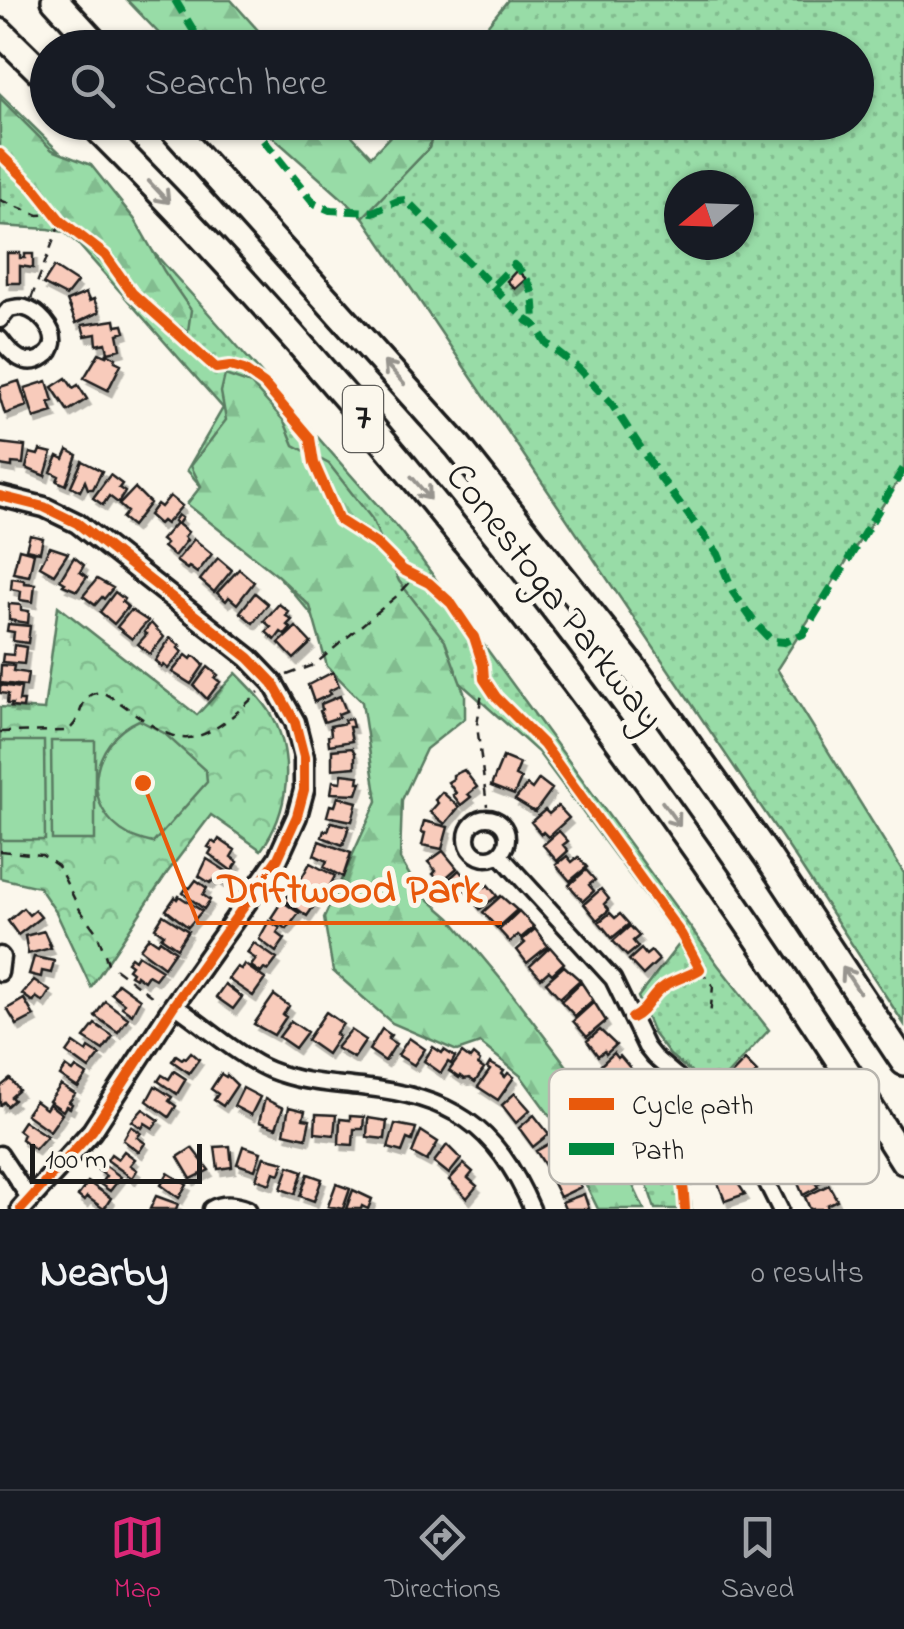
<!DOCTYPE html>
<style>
:root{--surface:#171b24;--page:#242831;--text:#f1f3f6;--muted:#9ea1a6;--line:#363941;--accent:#db2777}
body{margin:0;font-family:"Indie Flower",sans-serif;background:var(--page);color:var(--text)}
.compass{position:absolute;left:664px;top:170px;width:90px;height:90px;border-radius:50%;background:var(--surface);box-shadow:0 2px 8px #0004;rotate:251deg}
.scale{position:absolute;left:30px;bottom:25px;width:172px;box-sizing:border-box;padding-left:10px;border:5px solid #1c1c1c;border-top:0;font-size:28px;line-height:35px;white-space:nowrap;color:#1c1c1c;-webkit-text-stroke:8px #fbf7ec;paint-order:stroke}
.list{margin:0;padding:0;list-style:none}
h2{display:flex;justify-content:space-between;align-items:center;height:130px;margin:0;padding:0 40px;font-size:42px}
h2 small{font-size:32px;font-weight:400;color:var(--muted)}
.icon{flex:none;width:55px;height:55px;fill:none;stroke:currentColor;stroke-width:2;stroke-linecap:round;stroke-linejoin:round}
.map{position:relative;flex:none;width:904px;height:1209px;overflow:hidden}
.search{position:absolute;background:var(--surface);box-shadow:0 2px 8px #0004;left:30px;right:30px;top:30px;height:110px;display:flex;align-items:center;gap:25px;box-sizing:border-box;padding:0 35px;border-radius:55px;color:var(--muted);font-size:38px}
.sheet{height:280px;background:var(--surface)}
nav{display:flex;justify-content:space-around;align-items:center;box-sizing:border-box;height:140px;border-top:2px solid var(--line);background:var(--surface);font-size:28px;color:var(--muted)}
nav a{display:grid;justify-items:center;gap:5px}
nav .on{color:var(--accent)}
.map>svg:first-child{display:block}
</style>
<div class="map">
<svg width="904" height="1209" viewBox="0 0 904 1209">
<defs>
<pattern id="grass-dots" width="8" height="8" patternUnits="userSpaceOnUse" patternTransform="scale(2.5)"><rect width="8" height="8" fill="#98dca7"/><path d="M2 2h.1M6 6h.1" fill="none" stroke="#82bc8f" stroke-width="1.8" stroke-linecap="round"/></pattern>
<pattern id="forest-firs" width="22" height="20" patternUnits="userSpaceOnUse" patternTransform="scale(2.5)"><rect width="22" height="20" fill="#98dca7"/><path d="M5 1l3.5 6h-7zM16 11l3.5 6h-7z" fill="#82bc8f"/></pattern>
<pattern id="park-crowns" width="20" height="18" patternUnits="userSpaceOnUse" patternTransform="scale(2.5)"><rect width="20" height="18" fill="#98dca7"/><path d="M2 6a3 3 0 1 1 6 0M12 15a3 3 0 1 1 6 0" fill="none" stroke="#82bc8f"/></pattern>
<filter id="shadow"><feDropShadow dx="3.5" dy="6" stdDeviation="0" flood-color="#0004"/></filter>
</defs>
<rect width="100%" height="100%" fill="#fbf7ec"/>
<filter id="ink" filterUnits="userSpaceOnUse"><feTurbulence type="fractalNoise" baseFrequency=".01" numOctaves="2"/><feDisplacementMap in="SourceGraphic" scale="20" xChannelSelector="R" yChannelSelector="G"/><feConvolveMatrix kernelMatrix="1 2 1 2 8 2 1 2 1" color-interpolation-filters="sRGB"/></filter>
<g filter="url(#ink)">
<path fill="url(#grass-dots)" stroke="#5a7c62" stroke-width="2.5" fill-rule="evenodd" d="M508,0H904V472L777,669L904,873V1024L791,851L363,217L429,148L435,123L856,122V48L470,47ZM679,185H739V245H679Z
M0,94L89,181L203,307L402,533L718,965L769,1030L713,1090L670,1055L653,1033L638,997L680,943L538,752L455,678L407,725L187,470L223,408L78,244L64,232L49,229L0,226Z
M663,1076L713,1117L742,1154L689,1187L692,1209H655L635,1148Z"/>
<path fill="url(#forest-firs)" stroke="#5a7c62" stroke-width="2.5" d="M127,0H231L273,47H172Z
M0,98L52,150L91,165L135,220L164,271L191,310L188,331L150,308L65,228L22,175L0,157Z
M257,123H340L371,156L403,123H435L429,148L363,217Z
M225,375L251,384L284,421L294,445L329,464L372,519L399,581L445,641L465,695V718L426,749L402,800L400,859L419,891L450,918L504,983L594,1102L644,1209H598L556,1124L521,1076L480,1043L457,1051L392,1023L333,971L324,918L377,801L362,702L327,666L310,606L278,576L187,504L201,486L191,466L226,420L221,392Z"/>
<path fill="url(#park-crowns)" stroke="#5a7c62" stroke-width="2.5" d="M58,606L197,715L236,673C249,686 262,699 272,715C295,758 289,812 261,850L211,815L167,873L91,987L56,912L39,887L0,878V707L44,710Z"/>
<path fill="#98dca7" stroke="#5a7c62" stroke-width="2.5" d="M139,720L164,733L206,771L207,782L153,843C145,841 136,839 129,835C79,808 89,742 139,720Z
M1,741H44L45,840H1Z
M51,741H95V840H52Z"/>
<path fill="#f8cbbb" stroke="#1c1c1c" stroke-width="2.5" filter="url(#shadow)" d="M7,253H20V258H25V254H33V268L20,266V283H7Z
M54,267L77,282L66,296L43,284Z
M517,270L526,279L515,289L507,281Z
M86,293L89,301L94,299L99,312L76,323L67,301Z
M115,320L116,326L123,325L125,332L118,334L121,349L108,352L106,343L97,345L96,334L85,336L82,325Z
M99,353L106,356L107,353L116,358L115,361L121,364L108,390L84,378Z
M66,378L73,388L78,385L87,399L68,411L52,387Z
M19,381L27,406L5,414L0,398V387Z
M47,381L53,401L49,402L53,412L34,418L25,388Z
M0,443L25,446L23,464L12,463V467L0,465Z
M40,450L52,453L45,476L26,468L30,453L38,455Z
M68,450L77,455L66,485L57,481L59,476L51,472L58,456L64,459Z
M82,461L102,471L93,489H88L85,481L80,491L71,486Z
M110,475L122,484L119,488L125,492L118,503L109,496L103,505L93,498Z
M135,488L150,503L132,526L122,518L127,512L119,505Z
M170,496L182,506L166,524L162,521L159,524L149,515L157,504L161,507Z
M178,515L182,518L178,524L188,532L184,537L187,540L174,556L163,547L166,544L161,540L176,523L174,521Z
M30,535L43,538L40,552L26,549Z
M194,539L212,554L197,573L189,567L187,569L176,561Z
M50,547L68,553L54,574L40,566Z
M19,549L34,553L29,576L13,573Z
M74,557L84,565L80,572L87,577L77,591L63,585L65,583L60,580Z
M218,558L232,570L214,592L200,580Z
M239,569L254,582L237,604L229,597L226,601L217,593Z
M12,578L24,580V583L35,584L33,602L20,600L21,591L11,589Z
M97,579L113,588L104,599L102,597L95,605L83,596Z
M115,592L124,599L122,602L128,607L114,624L100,612Z
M255,593L268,604L253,623L240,612Z
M9,604L21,605V610L29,611L28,623L9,620Z
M279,604L289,612L286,616L292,620L287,625L291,628L285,635L281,632L275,640L266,632L271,627L264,621Z
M131,610L148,621L132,639L117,627Z
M151,623L164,637L150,654L138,644L147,634L144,632Z
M8,624L30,626L28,643L13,641L14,632L7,631Z
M296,627L311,643L294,659L279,643Z
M170,638L180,646L178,648L182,652L168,669L164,665L162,667L155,661Z
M14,645L26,647L24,664L2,662L3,654L13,655Z
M186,655L191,659L193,656L196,657L204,665L191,684L172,672Z
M1,665L14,666L13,671L28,673L26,686L0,683Z
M208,667L218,675L215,678L220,682L207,699L194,686Z
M333,672L339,686L329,691L331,694L314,702L308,685Z
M0,685L21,688L19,701H24L23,708L11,707L12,704H7L8,694L0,693Z
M340,696L346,711L338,714L339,717L324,722L320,711L322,710L321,704Z
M351,719L353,727H349L352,741L329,745L328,736L331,735L330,726L345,723L344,720Z
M352,748L355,753V767L332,769V750Z
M503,757L520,764L515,776L521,779L514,795L491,786Z
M464,770L477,787L468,794L471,797L461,805L453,795L456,793L448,782L453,779V775Z
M342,774L359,776L358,782H361L357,794L331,793L333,781L341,782Z
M539,779L552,789L535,812L515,800L527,785L532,789Z
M442,792L459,807L445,824L430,812L438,803L435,800Z
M338,797L357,802L352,821L327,816L330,805L335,806Z
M558,806L569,818L548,837L543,832L541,834L531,822L545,810L549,814Z
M424,821L448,827L442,849L422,845L425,833L421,832Z
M331,822L349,826L343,845L322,837L324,830L328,831Z
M559,831L568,841L563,845L568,851L557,861L543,845Z
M219,839L235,850L231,857L238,862L232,871L209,854L212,849L208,847L212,841L216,844Z
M319,841L351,853L343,877L324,867L327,861L314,855Z
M443,851L457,868L441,882L433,874L436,871L428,862Z
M567,856L572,862L578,857L587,867L570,881L556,865Z
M207,859L229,873L223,883L216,878L210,883L199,876Z
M310,863L335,876L325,895L300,881Z
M459,870L463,875L465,873L475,884L458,897L446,882Z
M586,870L595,880L589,885L594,891L583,901L569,885Z
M196,880L207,888L203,895L210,900L204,909L183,893L187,887L190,888Z
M297,882L308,890L305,895L316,903L307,916L285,900Z
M481,883L485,887L488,885L497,896L480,909L468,894Z
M601,889L609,899L604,904L609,910L597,920L584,904Z
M179,896L202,911L188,927L166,910L175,897L177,899Z
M501,896L517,910L497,928L483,912Z
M282,901L299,913L287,929L271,918Z
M23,908L29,915L35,910L41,917L18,935L8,921Z
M519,911L534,927L521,938L518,935L510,942L499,930Z
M610,913L615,918L620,914L629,924L612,938L599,922Z
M163,915L188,931L177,948L161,937L164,934L155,928Z
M269,921L280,928L277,933L285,939L276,952L259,939Z
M630,926L639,936L633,941L638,947L627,956L613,941Z
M535,929L548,946L527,963L517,950L525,943L522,940Z
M44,931L51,948L28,954L25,936Z
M149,937L158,943L160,940L175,951L164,967L140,949Z
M254,943L277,959L268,971L264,969L261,973L251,966L256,959L247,953Z
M550,947L564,963L552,974L549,971L541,978L530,966Z
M641,949L646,955L651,951L659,960L643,975L629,960Z
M138,955L162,970L155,979L148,975L144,981L136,975L135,978L130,975L132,972L128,969L131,965L127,962L131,957L135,960Z
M34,957L54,961L51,973L42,971L41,977L29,974Z
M244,964L265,979L253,996L228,979L237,967L241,969Z
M564,966L580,980L560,998L546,982Z
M34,980L50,991L43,1002L36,997L33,1002L22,994Z
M581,982L593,1000L575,1016L561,1001Z
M118,983L140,999L132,1014L122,1007L124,1003L111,993Z
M225,984L242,997L233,1009L216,997Z
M274,995L289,1006L283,1015L286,1017L274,1035L254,1024Z
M24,999L34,1016L17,1025L7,1009Z
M105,1001L128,1018L118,1032L95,1016Z
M594,1002L606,1021L587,1037L573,1021Z
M326,1012L343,1024L335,1034L339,1036L327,1054L307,1040Z
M291,1021L307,1032L295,1048L279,1037Z
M95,1024L113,1036L103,1050L84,1038Z
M382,1029L391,1035L388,1039L396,1044L385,1061L369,1050Z
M351,1030L366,1040L354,1058L336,1048Z
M600,1030L616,1045L606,1054L604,1051L598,1056L587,1041Z
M409,1038L425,1049L414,1065L398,1055Z
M74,1043L87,1052L89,1048L100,1055L89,1069L67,1053Z
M433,1047L442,1053L444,1050L455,1057L451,1064L448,1062L441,1073L424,1061Z
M191,1052L199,1059L189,1073L172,1061L176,1055L182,1059L184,1057L186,1058Z
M462,1053L470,1059L473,1055L480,1061L478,1065L484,1069L475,1082L469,1078L464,1079L460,1076L459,1078L449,1071Z
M614,1053L618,1058L620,1056L631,1069L621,1078L619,1075L613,1080L601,1065Z
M745,1060L757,1072L750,1080L753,1082L741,1095L726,1080Z
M490,1063L504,1071L502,1074L505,1077L508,1073L514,1077L498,1100L478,1087L490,1070L487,1068Z
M66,1067L73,1072L76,1068L87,1075L78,1088L60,1076Z
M174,1071L186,1079L177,1094L158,1081L162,1075L169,1079Z
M221,1074L226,1077L227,1075L237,1085L223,1106L214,1100L218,1094L211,1089Z
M10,1079L19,1090L11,1097L14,1100L7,1106L4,1102L0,1105V1087Z
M61,1085L75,1094L69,1102L72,1104L70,1108L66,1106L63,1111L49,1101Z
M155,1086L172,1097L169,1101L176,1106L169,1117L147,1101Z
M243,1088L260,1097L251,1115L234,1106Z
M515,1093L530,1110L516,1123L502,1105Z
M265,1099L283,1108L276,1128L259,1122Z
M35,1101L46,1109L49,1104L62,1114L50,1131L26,1114Z
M289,1107L305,1111L303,1119L310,1120L306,1138L284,1133Z
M143,1109L159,1120L153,1128L145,1123L142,1128L132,1121Z
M316,1114L336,1115L334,1135L315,1133Z
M534,1115L549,1134L533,1147L519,1128Z
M350,1116L364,1117L363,1129H354L353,1145L339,1144L340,1119L350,1120Z
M368,1118L387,1121L385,1139L367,1137Z
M24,1121L47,1136L35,1149L21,1139L23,1134L18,1130Z
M395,1124L416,1128L412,1141L407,1139L402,1152L388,1148Z
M131,1126L141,1133L137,1137L145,1143L139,1152L123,1140Z
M421,1131L438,1142L427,1161L412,1153Z
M556,1140L567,1159L548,1170L536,1151Z
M447,1145L461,1159L449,1174L434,1162Z
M230,1146L232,1167L218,1169L215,1147Z
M243,1146L261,1152L255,1170L237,1164Z
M192,1148L209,1170L191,1179L178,1157Z
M124,1151L135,1159L130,1165L137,1170L132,1178L107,1160L111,1154L118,1159Z
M264,1157L284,1162L280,1174L274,1172L270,1184L256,1179Z
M102,1163L121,1177L110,1191L100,1184L106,1176L98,1170Z
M464,1164L473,1172L468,1178L477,1186L467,1198L449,1180Z
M819,1164L827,1179L816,1184L818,1187L803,1195L795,1176Z
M289,1166L303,1171L295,1194L281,1189Z
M571,1167L581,1187L560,1197L550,1177Z
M168,1173L187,1185L179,1198L161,1185Z
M308,1174L322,1179L314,1201L300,1196Z
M733,1176L745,1194L725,1201L718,1183Z
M88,1182L111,1198L104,1209L87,1197L84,1201L78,1196Z
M336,1184L350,1189L343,1209L328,1206Z
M829,1185L837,1200L827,1205L828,1209H810L805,1197Z
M353,1190L372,1199L368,1209L362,1206L361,1209H346Z
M584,1194L589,1209H565L562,1202Z
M156,1196L178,1204L176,1209H150Z"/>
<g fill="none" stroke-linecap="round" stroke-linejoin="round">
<g stroke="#1c1c1c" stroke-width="21">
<path id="minor" d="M0,320L9,309C15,308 19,306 25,308C38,311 55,329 53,343C52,349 50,353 45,356C26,370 11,354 0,339
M467 838a20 20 0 1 1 40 0a20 20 0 1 1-40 0Z
M499,854L613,979L646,1047L654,1057L713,1107L732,1126L756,1161L780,1209
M0,955L2,957L0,973
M174,1005C203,1024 239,1057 270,1070C303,1083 327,1083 361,1087C451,1097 495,1124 532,1209
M0,1154L31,1201
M211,1209C223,1202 235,1204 248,1209"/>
</g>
<g stroke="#1c1c1c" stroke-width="25">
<path id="tertiary" d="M0,496L44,507L77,523L249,658L273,683L295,722L304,757V790L297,816L278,858L174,1005L92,1131L21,1209"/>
</g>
<g stroke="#1c1c1c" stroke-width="32">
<path id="motorway" d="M55,0L99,48
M0,32L48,79
M91,122C403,433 669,789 904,1161
M167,122L458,446L632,666L768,857L904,1062"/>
</g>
<path stroke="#1c1c1c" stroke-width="2.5" stroke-dasharray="10 8" stroke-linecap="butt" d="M0,200L38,215L56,214
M31,299L61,221
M287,675L314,665L398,595L415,577
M484,679L477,725L487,806
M0,732L67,731C83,721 78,701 92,694C98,692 102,692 107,695C128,705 163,741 188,738C214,736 241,709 259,692
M0,851L42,855L58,866L80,910L97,933L108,963L158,1001
M700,969L713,986L710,1017"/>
<use href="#minor" stroke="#fbf7ec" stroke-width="14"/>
<use href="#tertiary" stroke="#fbf7ec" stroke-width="18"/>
<use href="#motorway" stroke="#fbf7ec" stroke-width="25"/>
<path stroke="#00873e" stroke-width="8" stroke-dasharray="15 8" stroke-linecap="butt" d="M175,0L204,48
M249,122L314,203L330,210L373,212L398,201L406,200L525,319L535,325L546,343L579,369L611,403L659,476L718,554L733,592L754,622L772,641L784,642L803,634L904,468
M495,284L514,265C535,282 534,300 535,325"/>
<g stroke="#fbf7ec" stroke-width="16">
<path id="cycleway" d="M0,154L34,187L61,221L105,255L132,293L216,368L230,366L244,370L264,384L310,438L314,463L339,520L378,545L403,570L429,583L451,603L474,637L483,665L484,679L496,697L544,745L681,934L700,969C688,977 673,979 662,988C649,998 647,1011 632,1018
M0,496L44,507L77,523L249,658L273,683L295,722L304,757V790L297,816L278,858L174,1005L92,1131L21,1209
M676,1077C648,1121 662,1127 679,1168C684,1181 684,1195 685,1209"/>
</g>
<use href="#cycleway" stroke="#e8590c" stroke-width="10"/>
</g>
<defs><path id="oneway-shaft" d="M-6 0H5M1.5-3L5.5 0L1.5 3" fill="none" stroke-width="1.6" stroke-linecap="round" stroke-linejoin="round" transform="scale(2.5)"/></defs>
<g stroke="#97948e">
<use href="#oneway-shaft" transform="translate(159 192) rotate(47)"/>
<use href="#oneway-shaft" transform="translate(394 373) rotate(-132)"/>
<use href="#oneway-shaft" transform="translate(421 488) rotate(50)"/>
<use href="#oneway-shaft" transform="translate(671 814) rotate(54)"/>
<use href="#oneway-shaft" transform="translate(851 980) rotate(-124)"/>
</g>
</g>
<g text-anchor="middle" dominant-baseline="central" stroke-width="10" stroke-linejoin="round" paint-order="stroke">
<rect fill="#fbf7ec" stroke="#5f5e5a" stroke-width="2.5" x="343" y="386" width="40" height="66" rx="8"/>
<g font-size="38" font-weight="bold" fill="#1c1c1c">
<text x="363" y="419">7</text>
</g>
<g font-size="40" fill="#1c1c1c" stroke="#fbf7ec">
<text transform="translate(553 598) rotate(52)">Conestoga Parkway</text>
</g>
</g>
<rect x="549" y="1069" width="330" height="115" rx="15" fill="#fbf7ec" stroke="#b8b5ae" stroke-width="2.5"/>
<rect x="569" y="1098" width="45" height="12" fill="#e8590c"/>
<rect x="569" y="1143" width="45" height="12" fill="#00873e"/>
<g font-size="28" fill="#1c1c1c">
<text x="632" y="1114">Cycle path</text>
<text x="632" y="1159">Path</text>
</g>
<path fill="none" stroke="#e8590c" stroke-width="4" d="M143 783L198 923H502"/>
<circle fill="#e8590c" stroke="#fbf7ec" stroke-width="4" cx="143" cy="783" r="10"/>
<g font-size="42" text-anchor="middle" font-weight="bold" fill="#e8590c" stroke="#fbf7ec" stroke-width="10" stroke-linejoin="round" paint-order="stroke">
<text x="350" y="902">Driftwood Park</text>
</g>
</svg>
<svg class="compass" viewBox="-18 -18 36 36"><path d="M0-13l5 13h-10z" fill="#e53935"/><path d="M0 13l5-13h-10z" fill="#9ea1a6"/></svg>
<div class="scale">100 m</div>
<div class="search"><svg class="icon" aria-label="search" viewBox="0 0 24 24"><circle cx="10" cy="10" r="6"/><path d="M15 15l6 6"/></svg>Search here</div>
</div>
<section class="sheet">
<h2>Nearby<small>0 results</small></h2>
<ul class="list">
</ul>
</section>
<nav>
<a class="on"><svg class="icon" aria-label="map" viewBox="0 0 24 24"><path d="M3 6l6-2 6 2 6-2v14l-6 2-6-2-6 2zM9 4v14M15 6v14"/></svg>Map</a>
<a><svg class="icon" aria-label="directions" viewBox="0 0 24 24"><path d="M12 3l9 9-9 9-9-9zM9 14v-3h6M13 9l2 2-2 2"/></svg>Directions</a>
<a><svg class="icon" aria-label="saved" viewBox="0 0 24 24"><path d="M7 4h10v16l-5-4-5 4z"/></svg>Saved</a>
</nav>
